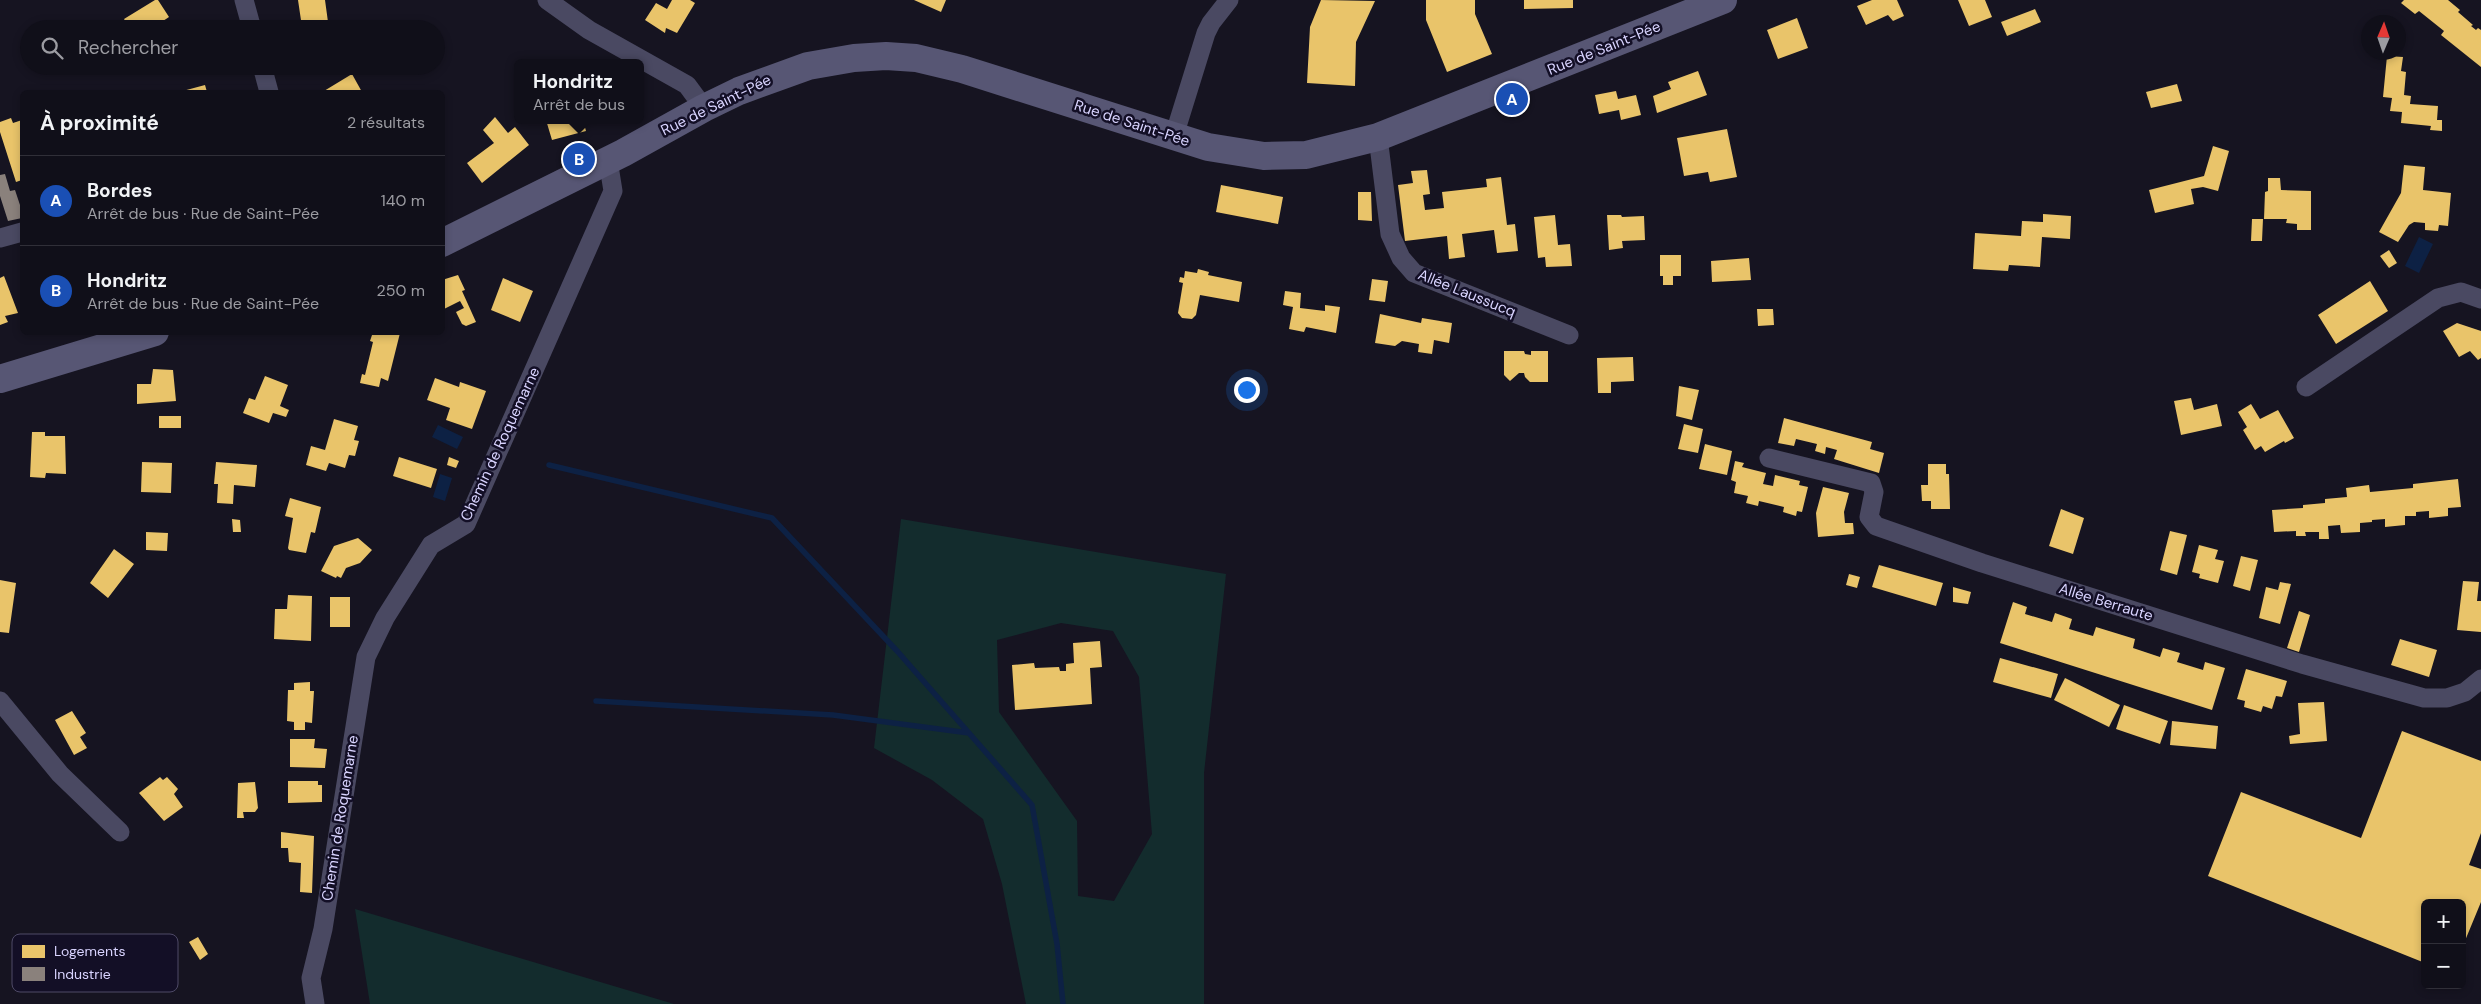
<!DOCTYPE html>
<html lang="fr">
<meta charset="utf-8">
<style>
:root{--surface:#100f19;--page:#191822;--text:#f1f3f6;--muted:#9c9ca2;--line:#302f38;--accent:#9591b1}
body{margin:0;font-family:"DM Sans",sans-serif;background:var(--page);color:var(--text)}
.controls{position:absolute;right:15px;bottom:15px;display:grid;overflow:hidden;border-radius:8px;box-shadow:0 2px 8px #0003}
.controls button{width:45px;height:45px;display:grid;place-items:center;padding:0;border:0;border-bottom:1px solid var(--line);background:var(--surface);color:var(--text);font:25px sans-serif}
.compass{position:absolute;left:2361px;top:15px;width:45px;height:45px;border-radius:50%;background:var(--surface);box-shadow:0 2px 8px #0003;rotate:2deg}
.you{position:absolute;left:1246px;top:389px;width:18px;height:18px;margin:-12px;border:4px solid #fff;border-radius:50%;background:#1a73e8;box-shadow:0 0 0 8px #1a73e833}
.badge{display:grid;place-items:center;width:32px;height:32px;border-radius:50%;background:var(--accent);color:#fff;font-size:16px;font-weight:700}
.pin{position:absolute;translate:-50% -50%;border:2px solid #fff;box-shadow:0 1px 5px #0006}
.popup{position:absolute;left:514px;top:59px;width:130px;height:65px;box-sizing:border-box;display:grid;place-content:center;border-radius:8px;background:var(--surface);filter:drop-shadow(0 1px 4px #0005);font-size:16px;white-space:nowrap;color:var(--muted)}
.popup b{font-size:19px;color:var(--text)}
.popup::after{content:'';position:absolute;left:50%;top:100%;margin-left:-10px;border:10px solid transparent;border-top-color:var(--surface)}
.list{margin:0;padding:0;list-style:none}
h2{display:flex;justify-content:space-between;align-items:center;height:65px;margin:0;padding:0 20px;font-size:21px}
h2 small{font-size:16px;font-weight:400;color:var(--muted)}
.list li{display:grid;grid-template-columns:32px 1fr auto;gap:15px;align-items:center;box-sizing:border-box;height:90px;padding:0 20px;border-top:1px solid var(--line)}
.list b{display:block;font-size:19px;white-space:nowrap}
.list p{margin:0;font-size:16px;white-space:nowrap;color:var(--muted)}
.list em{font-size:16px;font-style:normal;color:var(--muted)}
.icon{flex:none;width:28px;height:28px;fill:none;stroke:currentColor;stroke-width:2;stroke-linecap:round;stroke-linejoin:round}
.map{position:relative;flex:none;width:2481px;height:1004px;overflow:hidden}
.search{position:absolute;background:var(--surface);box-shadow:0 2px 8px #0003;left:20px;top:20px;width:425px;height:55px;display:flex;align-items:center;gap:12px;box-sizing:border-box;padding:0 18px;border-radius:28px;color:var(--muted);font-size:19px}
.panel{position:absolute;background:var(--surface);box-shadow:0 2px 8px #0003;left:20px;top:90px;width:425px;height:245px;border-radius:8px}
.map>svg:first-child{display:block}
</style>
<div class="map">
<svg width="2481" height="1004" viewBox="0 0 2481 1004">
<rect width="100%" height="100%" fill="#161421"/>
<path fill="#132c2d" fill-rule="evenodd" d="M901,519L1226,574L1204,773V1004H1026L1002,884L983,819L932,780L874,748ZM1061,623L1113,631L1139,677L1152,834L1114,901L1078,896L1077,821L999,712L997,640Z
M355,909L674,1004H370Z"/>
<path fill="#0d2144" d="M2419,237L2433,244L2419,273L2405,266Z
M438,425L463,437L457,449L432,437Z
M440,474L452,478L445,501L433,497Z"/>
<path fill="#e9c46a" d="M155,0H158L169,17L151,29H130L124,19Z
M298,0H325L328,22L302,27Z
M672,0H690L695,3L677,33L666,28L665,33L645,20L656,3L667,9Z
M914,0H946L941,12Z
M1321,0L1375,1L1356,42L1355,86L1307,83L1310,27Z
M1426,0H1475V14L1492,54L1447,72L1426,20Z
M1524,0H1573V8L1524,9Z
M1872,0H1897L1904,16L1893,21L1888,15L1866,25L1857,6Z
M1958,0H1985L1992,17L1969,26Z
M2404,0H2448L2460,10L2458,12L2473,25L2471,26L2476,30L2478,28L2481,30V67L2441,35L2444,31L2419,11L2415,14L2401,3Z
M2035,9L2041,22L2007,36L2001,22Z
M1797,18L1808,48L1778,59L1767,30Z
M2387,56L2403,57L2401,71L2406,72L2404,95L2411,96L2410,104L2438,106L2437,120H2442V131L2430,130L2431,126L2401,123L2402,112L2390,111L2392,98L2383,97Z
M1698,71L1707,95L1657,113L1653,96L1671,89L1668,82Z
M352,74L362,92H325L324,91Z
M2177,84L2182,101L2151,108L2146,92Z
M205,85L207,92H179Z
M1616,91L1618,99L1636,95L1641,115L1621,120L1619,110L1599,114L1595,95Z
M495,117L508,133L515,127L529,145L482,183L467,163L494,143L483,130Z
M11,118L13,123L22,120V180L16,182L0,132V122Z
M546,120H583L586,131L552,140Z
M1727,129L1737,177L1710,182L1708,172L1684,176L1677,138Z
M2213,146L2229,151L2218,191L2203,187L2191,189L2194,204L2155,213L2149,190L2204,176Z
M2404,165L2425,167L2423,190L2451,193L2448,226L2439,225L2438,231L2425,230V223L2414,222L2409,225L2398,242L2379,232L2401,193Z
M1427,170L1430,194L1423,195L1425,210L1444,208L1442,192L1487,187L1486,179L1501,177L1507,225L1515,224L1518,251L1497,253L1494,230L1462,234L1465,257L1449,259L1447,236L1405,241L1398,185L1413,183L1411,171Z
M2268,178H2280L2281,190L2311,191V230H2297V224L2286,223L2287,219H2264L2265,192L2268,191Z
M1221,185L1283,197L1278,224L1216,212Z
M1358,192H1371L1372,221L1358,220Z
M2043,214L2071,216L2070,239L2042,237L2040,267L2009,265L2008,271L1973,269L1975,233L2021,236L2022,221L2043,222Z
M1555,215L1558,245L1570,244L1572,266L1546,267L1545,257L1538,258L1534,217Z
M1607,215H1621L1622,217L1644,216L1645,240L1622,241L1623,248L1609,250Z
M2252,219H2263L2262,241H2251Z
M2389,250L2397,263L2389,268L2380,256Z
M1660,255H1681V276H1673V285H1663V276H1660Z
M1749,258L1751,280L1712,282L1711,261Z
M1198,269L1209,272L1208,275L1242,282L1239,302L1200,295L1196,315L1192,319L1182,318L1178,313L1183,283L1179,282L1180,277L1184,278L1185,271L1197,273Z
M458,275L465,290L462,291L476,322L466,326L462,324L456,312L464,308L460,301L442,310V280Z
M4,276L18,313L5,316L8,322L0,325V278Z
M503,278L533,291L520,322L491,310Z
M1372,279L1388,281L1385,302L1369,300Z
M2370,281L2388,311L2336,344L2318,315Z
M1285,291L1301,293L1300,308L1325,311V305L1340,307L1336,333L1306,327L1304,332L1289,329L1293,307L1283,305Z
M1757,309H1773L1774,325L1758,326Z
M1380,314L1421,323L1422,318L1452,323L1449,343L1434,340L1432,354L1418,352L1419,344L1402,341L1395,346L1375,343Z
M2457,323L2481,331V358L2478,360L2470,351L2459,357L2443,331Z
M373,332L400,333L388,381L381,378L379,387L360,383L362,374L365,375L373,342L370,341Z
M1504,351H1524L1525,354L1531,355V351H1548V382H1530L1525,377L1524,373H1519L1510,381L1504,375Z
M1633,357L1634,381L1611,382V393H1598L1597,358Z
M153,369L173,370L176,401L137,404V384H151Z
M265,376L288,385L280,406L289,410L286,417L273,413L269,423L243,413L249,398L255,400Z
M435,378L459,387L460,382L486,391L472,429L446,420L450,408L427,400Z
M1679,386L1699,390L1692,420L1676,416Z
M2191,398L2194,410L2217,404L2222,426L2181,435L2174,401Z
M2251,404L2260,419L2278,410L2294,438L2285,443L2284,441L2265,452L2261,446L2255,450L2243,430L2247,427L2238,412Z
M159,416H181V428H159Z
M1784,418L1872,442L1870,449L1884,453L1879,473L1834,459L1837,450L1826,447L1825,454L1815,451L1817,444L1796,439L1794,446L1778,443Z
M334,419L358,426L354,440L359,441L355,456L349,455L345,468L329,463L326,471L306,465L311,446L325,450Z
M1684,424L1703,429L1698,453L1678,449Z
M32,432H45V436H65L66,474L46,473L45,478L30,477Z
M1705,444L1732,451L1727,475L1699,469Z
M399,457L437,469L431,488L393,476Z
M449,457L459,461L456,468L447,465Z
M1735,461L1744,463L1742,467L1766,473L1763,484L1773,486L1775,475L1800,481L1799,485L1808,487L1802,512L1797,511L1796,516L1783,512L1784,507L1759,501L1758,506L1746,503L1748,496L1734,493L1736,482L1731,480Z
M142,462L172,463L171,493L141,492Z
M216,462L257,465L255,487L234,485L233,504L217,503L218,484H214Z
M1928,464H1946V474H1949L1950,509H1931V501H1922L1921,485H1928Z
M2458,479L2461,507L2448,508V516L2429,518V511L2416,512V516H2405V525L2385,527V519L2372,520V522L2360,523V532L2341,533L2340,525L2328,526L2329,539H2319V532H2305L2306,536H2296V531L2274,532L2272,510L2303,508V505L2325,503V499L2347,497L2346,488L2369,485L2370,492L2413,488V484Z
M1823,487L1849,493L1844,512L1845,523H1853L1854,534L1818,537L1816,513Z
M290,498L321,507L315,533L311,532L306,553L289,550L288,548L293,518L285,516Z
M2061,509L2084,518L2073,554L2049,546Z
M232,519L240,520L241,532H233Z
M2170,531L2187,535L2177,575L2160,570Z
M146,532L168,533L167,551L146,550Z
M358,538L372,550L360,563L346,568L341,578L337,576L336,578L321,571L334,546Z
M2199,545L2218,550L2215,559L2224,561L2218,583L2199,578L2200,574L2192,572Z
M114,549L134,564L108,598L90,583Z
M2241,556L2258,560L2250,591L2233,586Z
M1879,565L1943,583L1936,606L1872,587Z
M1849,574L1860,577L1857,588L1846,585Z
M0,580L16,583L9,633L0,632Z
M2463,581L2479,582L2477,601H2481V632L2457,630Z
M2280,582L2291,584L2280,624L2259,618L2266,587L2278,590Z
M1953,587L1971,592L1968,604L1953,602Z
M288,595L312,596L311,641L274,639L275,609H287Z
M330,597H350V627H330Z
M2013,602L2027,607L2025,614L2052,622L2055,613L2072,619L2069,629L2093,636L2096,627L2135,639L2133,648L2160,657L2163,648L2180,653L2177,662L2203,670L2205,662L2225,668L2212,710L2000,643Z
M2299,611L2310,615L2299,652L2287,648Z
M2400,639L2437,650L2429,677L2391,665Z
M1100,641L1102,667L1090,668L1092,704L1015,710L1012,665L1034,663L1035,668L1059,667L1060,671H1066V664L1074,663L1073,643Z
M2000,658L2058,674L2051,698L1993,682Z
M2246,669L2287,681L2282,697L2276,696L2272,709L2263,706L2261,712L2244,707L2245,701L2237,699Z
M2065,678L2120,705L2109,727L2054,700Z
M310,682V691H314L312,723L305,722V730H294V722L287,721L288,690H294V683Z
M2324,702L2327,741L2290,744L2289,736L2300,734L2298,703Z
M2124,705L2168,721L2160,744L2116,729Z
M72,711L86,733L80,737L87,748L74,755L55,720Z
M2172,721L2218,726L2216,749L2170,745Z
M2402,731L2481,761V833L2469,865L2481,869V902L2462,948V903H2425V963L2208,876L2241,792L2361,838Z
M290,739H315L314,748L327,749L325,768L290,767Z
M160,777L163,780L167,777L178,789L174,794L183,807L164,821L139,793Z
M288,781H318V785H322V802L288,803Z
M255,782L258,808L255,812H243L244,818H237L238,783Z
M281,832L314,836L312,893L300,892L301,863L289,862L288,848H281Z
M198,937L208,954L200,960L189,942Z
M73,940L86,967L39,989L30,972L35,970L33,961Z"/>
<path fill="#8a817c" d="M5,174L10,191L15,190L20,205H22V218L8,221L0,196V175Z"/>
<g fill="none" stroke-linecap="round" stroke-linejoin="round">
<path stroke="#0d2144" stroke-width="5.5" d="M549,465L772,518L898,652L1032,805L1057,944L1063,1004
M596,701L833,715L969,733"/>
<path stroke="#4a4962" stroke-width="19" d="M244,0L252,29
M547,0L589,30L687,85L704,108
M262,66L269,92
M1174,136L1206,33L1211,23L1229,0
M1378,137L1390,234L1401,258L1414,273L1569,335
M0,238L22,232
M2306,387L2438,298L2461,292L2481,299
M1769,458L1871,483L1874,492L1869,517L1876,526L1982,563L2302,664L2424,698H2447L2465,692L2481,679
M0,701L60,774L120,832
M315,1004L311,978L323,929L366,657L385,618L431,545L466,524L613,191L608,160"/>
<path stroke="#575674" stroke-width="28" d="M442,243L623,153L704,108L739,91L808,66L854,58L886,56L916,58L962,69L1208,147L1264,156L1306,155L1378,137L1723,0
M0,379L155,332"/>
</g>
<g text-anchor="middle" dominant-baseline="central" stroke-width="5" stroke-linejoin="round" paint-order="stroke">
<g font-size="15" fill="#d9d4ff" stroke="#130f26">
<text transform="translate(1604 48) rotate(-22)">Rue de Saint-Pée</text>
<text transform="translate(716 105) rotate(-26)">Rue de Saint-Pée</text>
<text transform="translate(1132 123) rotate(18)">Rue de Saint-Pée</text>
<text transform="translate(1467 293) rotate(22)">Allée Laussucq</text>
<text transform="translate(500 444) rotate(-65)">Chemin de Roquemarne</text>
<text transform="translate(2106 602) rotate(17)">Allée Berraute</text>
<text transform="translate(340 818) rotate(-81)">Chemin de Roquemarne</text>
</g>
</g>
<rect x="12" y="934" width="166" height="58" rx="8" fill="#130f26" stroke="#4e4a67" stroke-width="1"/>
<rect x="22" y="945" width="23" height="13" fill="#e9c46a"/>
<rect x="22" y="967" width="23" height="14" fill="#8a817c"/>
<g font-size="14" fill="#d9d4ff">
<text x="54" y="956">Logements</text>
<text x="54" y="979">Industrie</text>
</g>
</svg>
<div class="controls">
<button>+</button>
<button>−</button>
</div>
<svg class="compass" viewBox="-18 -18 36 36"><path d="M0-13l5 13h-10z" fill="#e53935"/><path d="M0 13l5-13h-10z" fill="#9c9ca2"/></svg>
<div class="you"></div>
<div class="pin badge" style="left:1512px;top:99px;background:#1a4fb4">A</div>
<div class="pin badge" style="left:579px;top:159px;background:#1a4fb4">B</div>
<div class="popup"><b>Hondritz</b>Arrêt de bus</div>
<div class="search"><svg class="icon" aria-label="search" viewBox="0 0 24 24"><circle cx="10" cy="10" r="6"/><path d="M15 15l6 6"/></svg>Rechercher</div>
<section class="panel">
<h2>À proximité<small>2 résultats</small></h2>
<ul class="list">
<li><span class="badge" style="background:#1a4fb4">A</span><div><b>Bordes</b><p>Arrêt de bus · Rue de Saint-Pée</p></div><em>140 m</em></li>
<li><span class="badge" style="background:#1a4fb4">B</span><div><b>Hondritz</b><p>Arrêt de bus · Rue de Saint-Pée</p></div><em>250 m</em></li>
</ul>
</section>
</div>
